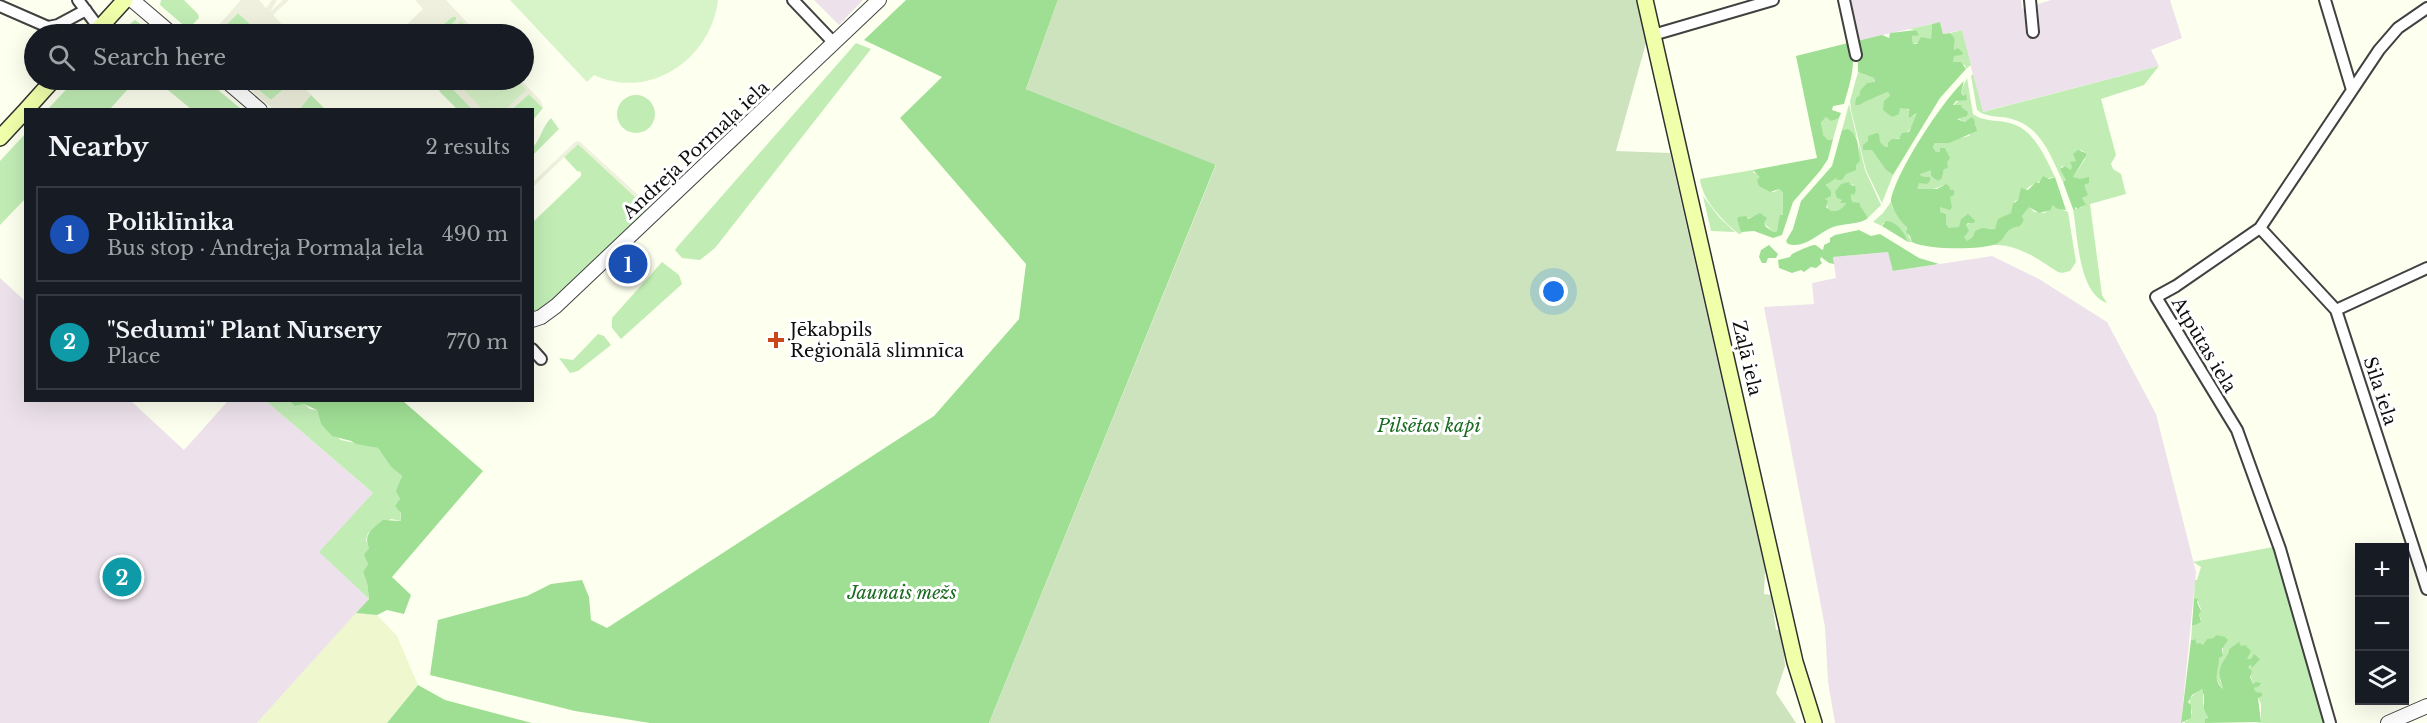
<!DOCTYPE html>
<meta charset="utf-8">
<style>
:root{--surface:#171b24;--page:#20242c;--text:#f1f3f6;--muted:#9ea1a6;--line:#363941;--accent:#ea580c}
body{margin:0;font-family:"Libre Baskerville",serif;background:var(--page);color:var(--text)}
.controls{position:absolute;right:18px;bottom:18px;display:grid;overflow:hidden;border-radius:0px;box-shadow:0 6px 24px #0002}
.controls button{width:54px;height:54px;display:grid;place-items:center;padding:0;border:0;border-bottom:2px solid var(--line);background:var(--surface);color:var(--text);font:30px sans-serif}
.you{position:absolute;left:1554px;top:292px;width:21px;height:21px;margin:-15px;border:4px solid #fff;border-radius:50%;background:#1a73e8;box-shadow:0 0 0 9px #1a73e833}
.badge{display:grid;place-items:center;width:39px;height:39px;border-radius:50%;background:var(--accent);color:#fff;font-size:20px;font-weight:700}
.pin{position:absolute;translate:-50% -50%;border:3px solid #fff;box-shadow:0 2px 6px #0006}
.list{margin:0;padding:0;list-style:none}
h2{display:flex;justify-content:space-between;align-items:center;height:78px;margin:0;padding:0 24px;font-size:26px}
h2 small{font-size:20px;font-weight:400;color:var(--muted)}
.list li{display:grid;grid-template-columns:39px 1fr auto;gap:18px;align-items:center;box-sizing:border-box;height:96px;margin:0 12px 12px;padding:0 12px;border:2px solid var(--line);border-radius:0px}
.list b{display:block;font-size:22px;white-space:nowrap}
.list p{margin:0;font-size:20px;white-space:nowrap;color:var(--muted)}
.list em{font-size:20px;font-style:normal;color:var(--muted)}
.icon{flex:none;width:33px;height:33px;fill:none;stroke:currentColor;stroke-width:2;stroke-linecap:round;stroke-linejoin:round}
.map{position:relative;flex:none;width:2427px;height:723px;overflow:hidden}
.search{position:absolute;background:var(--surface);box-shadow:0 6px 24px #0002;left:24px;top:24px;width:510px;height:66px;display:flex;align-items:center;gap:15px;box-sizing:border-box;padding:0 21px;border-radius:33px;color:var(--muted);font-size:22px}
.panel{position:absolute;background:var(--surface);box-shadow:0 6px 24px #0002;left:24px;top:108px;width:510px;height:294px;border-radius:0px}
.map>svg:first-child{display:block}
</style>
<div class="map">
<svg width="2427" height="723" viewBox="0 0 2427 723">
<rect width="100%" height="100%" fill="#fdffef"/>
<path fill="#ede2eb" d="M814,0H863L839,25Z
M1848,0H2021L2022,9L2051,0H2170L2182,38L2151,50L2159,66L1982,112L1962,30L1943,34L1940,22L1857,41Z
M1888,252L1894,271L1992,256L2039,279L2107,322L2156,414L2196,572L2181,723H1835L1828,682L1825,627L1764,307L1814,304L1812,283L1836,278L1833,257Z
M0,278L25,301L26,400L131,401L184,450L228,401H266L374,494L320,552L369,599L257,723H0Z"/>
<path fill="#eef7cd" d="M356,613L377,615L397,636L418,685L387,723H257Z"/>
<path fill="#c1edb5" d="M161,0H184L198,14L199,18L188,29L160,5Z
M238,13L261,34H217Z
M456,16V20L441,34H432L452,17Z
M135,20L154,34H117Z
M1932,24L1931,40L1913,44L1912,36L1918,34L1916,30L1909,29Z
M1962,30L1971,65L1966,69L1965,65L1952,63L1953,36L1950,33Z
M856,43L871,49L715,248L700,260L682,258L675,250L678,246Z
M2159,66L2144,85L2101,99L2116,155L2111,164L2113,169L2121,174L2126,194L2090,204L2102,295L2107,303C2078,293 2078,236 2073,209L2080,208L2084,203L2082,199L2085,190C2081,179 2077,182 2073,177L2085,159L2086,153L2081,150L2071,170L2065,166L2061,167L2066,180L2063,182C2050,155 2041,125 2008,118C1997,116 1985,117 1977,110L1971,76L1973,74L1983,112Z
M1858,72L1874,78L1875,83L1862,102L1888,92L1890,96L1888,113L1892,117L1900,108H1907L1913,116L1917,113L1918,115C1913,123 1910,132 1902,137C1897,140 1893,138 1888,142V147L1872,149L1886,170L1893,175L1882,203L1866,170L1851,110L1850,101Z
M1967,78L1973,114C1982,121 1994,120 2005,122C2033,126 2044,155 2055,177C2044,178 2021,188 2018,200L2015,201L2011,214L1995,229L1989,228L1967,242L1963,237L1966,225L1975,220L1971,217C1964,224 1959,230 1949,228L1946,224V214L1940,213V207L1950,197V191L1943,185C1935,190 1927,190 1917,190V185L1920,182L1930,181L1929,177L1921,176L1919,174L1931,169L1942,178L1944,169L1940,153L1936,152L1933,147L1935,143L1969,136L1976,125L1971,117L1965,122L1957,118L1960,117L1953,106L1963,96L1961,91Z
M75,80H136L110,109H48Z
M156,80H206L241,109H191Z
M246,80H294L271,100Z
M447,83L472,109H457L439,91Z
M529,94L543,108L533,120L532,110H511Z
M617 114a19 19 0 1 1 38 0a19 19 0 1 1-38 0Z
M311,95L325,109H299Z
M1849,104L1857,138L1848,129L1842,130Z
M1826,117L1839,118L1833,139L1828,140L1822,135L1821,121Z
M551,118L559,129L533,155V147C541,139 542,127 551,118Z
M25,134V199L0,225V161Z
M578,144L646,207V211L547,304L533,315V222L581,176V172L577,171L564,157Z
M1859,144L1865,170L1881,205L1867,219V216L1852,202L1851,193L1856,190L1853,184L1841,199L1846,203L1843,209L1838,212L1829,210C1824,203 1824,188 1829,181L1853,170L1859,157Z
M1753,170L1754,173L1759,174L1766,190L1774,192L1779,189L1783,193V216L1777,231L1774,232L1755,216L1739,221L1742,233L1739,234C1723,221 1702,200 1700,179Z
M1703,196L1719,217L1735,232L1711,231Z
M1891,202L1892,207L1907,227L1906,230L1912,242H1908L1901,229L1883,223L1882,226L1873,222L1883,213Z
M2052,205L2068,212L2076,262L2070,271L2062,273L2058,272C2038,259 2018,244 1993,245L2000,241L2005,232L2024,220L2022,216L2029,206L2034,212L2045,213Z
M662,262L679,275L682,284L621,339L612,328V318Z
M598,334L604,336L611,345L578,371L570,373L559,358L573,360Z
M266,401H289L295,406L304,404L310,409L317,410L321,424L341,440L378,448L391,467L402,476L397,491L400,499L401,521L391,519L368,533L366,540L369,548L365,555L368,564L363,572L367,583L369,599L319,552L373,493Z
M2273,547L2327,723H2255L2261,722V704L2254,688L2262,685L2253,684L2248,667L2252,665L2251,659H2246L2249,652L2247,649L2237,644L2229,649L2220,680L2224,690C2214,681 2216,671 2219,658L2223,656V637L2214,638L2203,645L2197,644L2194,639L2191,640L2192,625H2195L2201,620L2199,614L2201,609L2196,598H2194L2195,580H2197L2201,567L2193,562Z
M2200,689L2203,690V703L2208,719H2205V723H2185L2184,720L2187,721L2192,713L2189,699Z"/>
<path fill="#9fdf94" d="M906,0H1058L1026,89L1216,164L989,723H650L575,711L430,675L438,620L527,596L551,584L582,580L589,597L591,620L607,628L934,416L1019,319L1026,264L900,118L942,77L864,40Z
M1940,22L1943,34L1950,33C1958,40 1953,42 1954,50L1958,48L1963,53L1962,55L1954,56L1953,62H1961L1966,69L1940,98L1893,175L1886,170L1872,150H1863V145L1868,141V136L1877,133L1879,134L1880,142L1885,147H1888V142L1892,139H1899L1902,133L1909,132L1917,113L1909,118V109L1900,108L1899,114L1892,117L1883,110L1884,101L1890,96L1888,92C1885,93 1861,103 1859,105H1855L1856,98L1860,95V91L1867,83L1875,82L1874,78L1858,72L1857,41L1882,35L1889,38L1890,33L1916,30L1919,35L1912,36L1913,44H1917L1921,37L1931,39L1932,24Z
M1852,42C1856,65 1850,83 1844,104L1833,106L1832,110L1841,113L1839,118L1831,121L1826,117L1821,122L1823,135L1828,140L1833,139L1828,159L1820,171L1793,202L1782,235L1773,238L1754,231L1741,232L1737,219L1738,217L1746,216L1748,219L1760,213L1767,218L1764,223L1766,227L1774,232L1777,231L1780,215H1783V193L1779,189L1770,192L1759,186L1757,180L1760,177L1753,170L1817,158L1796,56Z
M1964,81L1961,92L1963,96L1966,94L1967,100L1956,101L1953,105H1962L1961,107L1968,112L1967,116L1957,119L1965,122L1971,117L1974,119L1977,131L1949,143H1935L1933,147L1936,152H1940V148H1945L1950,158L1947,162L1948,168L1944,169L1942,178L1938,181L1931,176V170L1920,174L1921,176L1930,177V181L1927,184L1919,183L1917,189H1937L1946,184L1949,186L1950,190H1954V195L1950,197L1952,207L1950,210L1940,207V212L1946,214V224L1949,228L1959,227L1961,219L1968,214L1975,220L1974,223H1968L1966,225L1969,231L1964,237L1967,241L1973,237L1975,231L1982,228L1995,229L1998,219L2011,213L2013,204L2018,200L2021,188L2028,190L2036,182L2039,183L2043,176L2049,179L2055,177L2066,210L2058,209L2052,205L2051,210L2039,213L2029,207L2022,216L2024,220L2020,226C2003,228 2007,239 1996,244C1982,250 1926,250 1912,242L1910,236L1906,232L1907,227C1902,224 1890,206 1891,200C1896,172 1943,100 1964,81Z
M1848,129C1860,136 1858,150 1860,161L1856,165V170L1846,174L1842,180H1837L1836,178L1826,185L1831,191V196L1825,199L1828,201L1826,207C1834,215 1842,210 1846,203H1840L1842,200L1837,198L1835,192L1841,184L1849,182L1850,185L1855,186L1856,190L1854,195L1851,194L1852,202L1860,203V206L1867,216V219C1856,225 1845,223 1833,227C1818,233 1805,249 1788,244L1786,241L1793,229L1801,201L1832,166L1842,130Z
M2078,150L2086,153V156L2073,177L2080,179L2089,177V183L2084,185L2088,195L2082,198L2086,205L2082,206L2078,209L2075,207V210L2073,209L2063,182L2066,180L2060,169L2065,166L2071,170L2072,166L2070,162L2076,161L2073,154Z
M1886,221C1896,221 1905,232 1908,242L1882,226Z
M1859,230L1871,236L1880,234L1919,258L1939,264L1893,271L1888,252L1833,257L1834,264L1829,263L1821,257L1820,260L1822,263L1816,268L1811,267L1804,272L1801,270L1792,273L1779,268L1778,260L1790,257L1792,254C1796,252 1812,244 1815,245C1818,246 1820,249 1823,250L1824,245L1830,242V238L1835,235Z
M1769,245L1778,254L1776,258H1768L1766,263H1762L1759,257L1761,250Z
M289,401H403L483,471L392,577L411,595L404,614L387,610L377,615L356,613L369,599L367,583L363,572L368,564L364,555L369,548C363,534 372,529 383,520L401,521V513L395,506L400,499L396,491L402,476L391,467L378,448L356,444L351,441L332,436L321,424L317,410L304,404L295,406Z
M2194,598L2198,599L2197,602L2201,611L2199,614L2201,622L2195,625H2192Z
M2216,635L2225,637L2228,640L2222,649L2223,656L2219,658C2219,670 2212,680 2223,689C2222,683 2218,676 2220,669C2222,661 2228,657 2229,649L2239,642L2241,646L2245,645L2251,651L2247,659H2251L2254,654L2260,659L2252,668L2251,665L2248,667L2252,671L2250,677L2253,684L2256,682L2261,683L2260,686L2254,688L2256,692L2262,693V696L2258,698L2261,722L2205,723V719L2208,718L2204,709V696L2202,689L2192,695L2188,702L2191,705V718L2181,723L2191,640L2195,639L2197,644L2200,643L2203,645L2207,639L2214,638Z
M418,685L445,700L532,723H387Z"/>
<path fill="#cce3be" d="M1058,0H1637L1646,43L1616,151L1670,153L1765,570L1764,594L1771,595L1776,630H1782L1785,666L1776,693L1796,723H989L1216,165L1026,89Z"/>
<path fill="#d7f3c8" d="M510,0H718C711,59 650,101 594,75L587,82Z
M461,20L474,34H446Z
M454,80H517L527,90L506,109H482Z"/>
<path fill="#eff0dd" d="M241,0H259L266,8L272,0H277L270,12L283,0H289L273,15L291,34H261L238,13L217,34H211Z
M415,0H446L478,34H474L461,20L446,34H441L456,20V17L453,16L432,34H402L399,32L423,9Z
M239,80H246L271,100L294,80H315L305,88L311,95L299,110L273,109Z
M444,80H454L482,109H472Z
M517,80H521L541,101L543,108L529,94L511,109H506L526,90Z
M579,141L647,203L646,207L578,144L533,187V182L575,142Z"/>
<g fill="none" stroke-linecap="round" stroke-linejoin="round">
<g stroke="#414141" stroke-width="14">
<path id="minor" d="M78,0L99,28
M793,0L834,43
M1844,0L1856,55
M2030,0L2033,32
M2325,0L2352,90
M0,6L48,27L58,25L86,10
M1653,35L1773,0
M2260,228L2336,310L2427,589
M2336,310L2427,268
M532,349L541,359
M2330,723L2280,549L2237,430L2156,297L2176,286L2260,228L2379,50L2398,28L2427,8"/>
</g>
<g stroke="#414141" stroke-width="16">
<path id="tertiary" d="M132,0L172,34
M225,80L260,110
M532,320L541,317L556,306L879,0
M2388,723L2427,706"/>
</g>
<g stroke="#303030" stroke-width="18">
<path id="secondary" d="M1645,0L1795,662L1814,723
M94,34L125,0
M26,110L53,80
M0,138L26,110"/>
</g>
<use href="#minor" stroke="#fff" stroke-width="10"/>
<use href="#tertiary" stroke="#fff" stroke-width="14"/>
<use href="#secondary" stroke="#efffaa" stroke-width="15"/>
</g>
<path fill="#c9471c" stroke="#fff" stroke-width="2" d="M773 331h6v6h6v6h-6v6h-6v-6h-6v-6h6z"/>
<g text-anchor="middle" dominant-baseline="central" stroke-width="6" stroke-linejoin="round" paint-order="stroke">
<g font-size="18" fill="#0e0e0e" stroke="#fff">
<text transform="translate(696 150) rotate(-43)">Andreja Pormaļa iela</text>
<text transform="translate(2204 345) rotate(59)">Atpūtas iela</text>
<text transform="translate(1747 358) rotate(77)">Zaļā iela</text>
<text transform="translate(2380 391) rotate(72)">Sila iela</text>
</g>
<g font-size="18" fill="#0e0e0e" stroke="#fff" text-anchor="start">
<text x="790" y="330">Jēkabpils<tspan x="790" dy="21">Reģionālā slimnīca</tspan></text>
</g>
<g font-size="18" font-style="italic" fill="#196b21" stroke="#fff">
<text x="1429" y="426">Pilsētas kapi</text>
<text x="902" y="593">Jaunais mežs</text>
</g>
</g>
</svg>
<div class="controls">
<button>+</button>
<button>−</button>
<button><svg class="icon" aria-label="layers" viewBox="0 0 24 24"><path d="M12 4l9 5-9 5-9-5zM3 14l9 5 9-5"/></svg></button>
</div>
<div class="you"></div>
<div class="pin badge" style="left:628px;top:264px;background:#1a4fb4">1</div>
<div class="pin badge" style="left:122px;top:577px;background:#0f9aa8">2</div>
<div class="search"><svg class="icon" aria-label="search" viewBox="0 0 24 24"><circle cx="10" cy="10" r="6"/><path d="M15 15l6 6"/></svg>Search here</div>
<section class="panel">
<h2>Nearby<small>2 results</small></h2>
<ul class="list">
<li><span class="badge" style="background:#1a4fb4">1</span><div><b>Poliklīnika</b><p>Bus stop · Andreja Pormaļa iela</p></div><em>490 m</em></li>
<li><span class="badge" style="background:#0f9aa8">2</span><div><b>&quot;Sedumi&quot; Plant Nursery</b><p>Place</p></div><em>770 m</em></li>
</ul>
</section>
</div>
